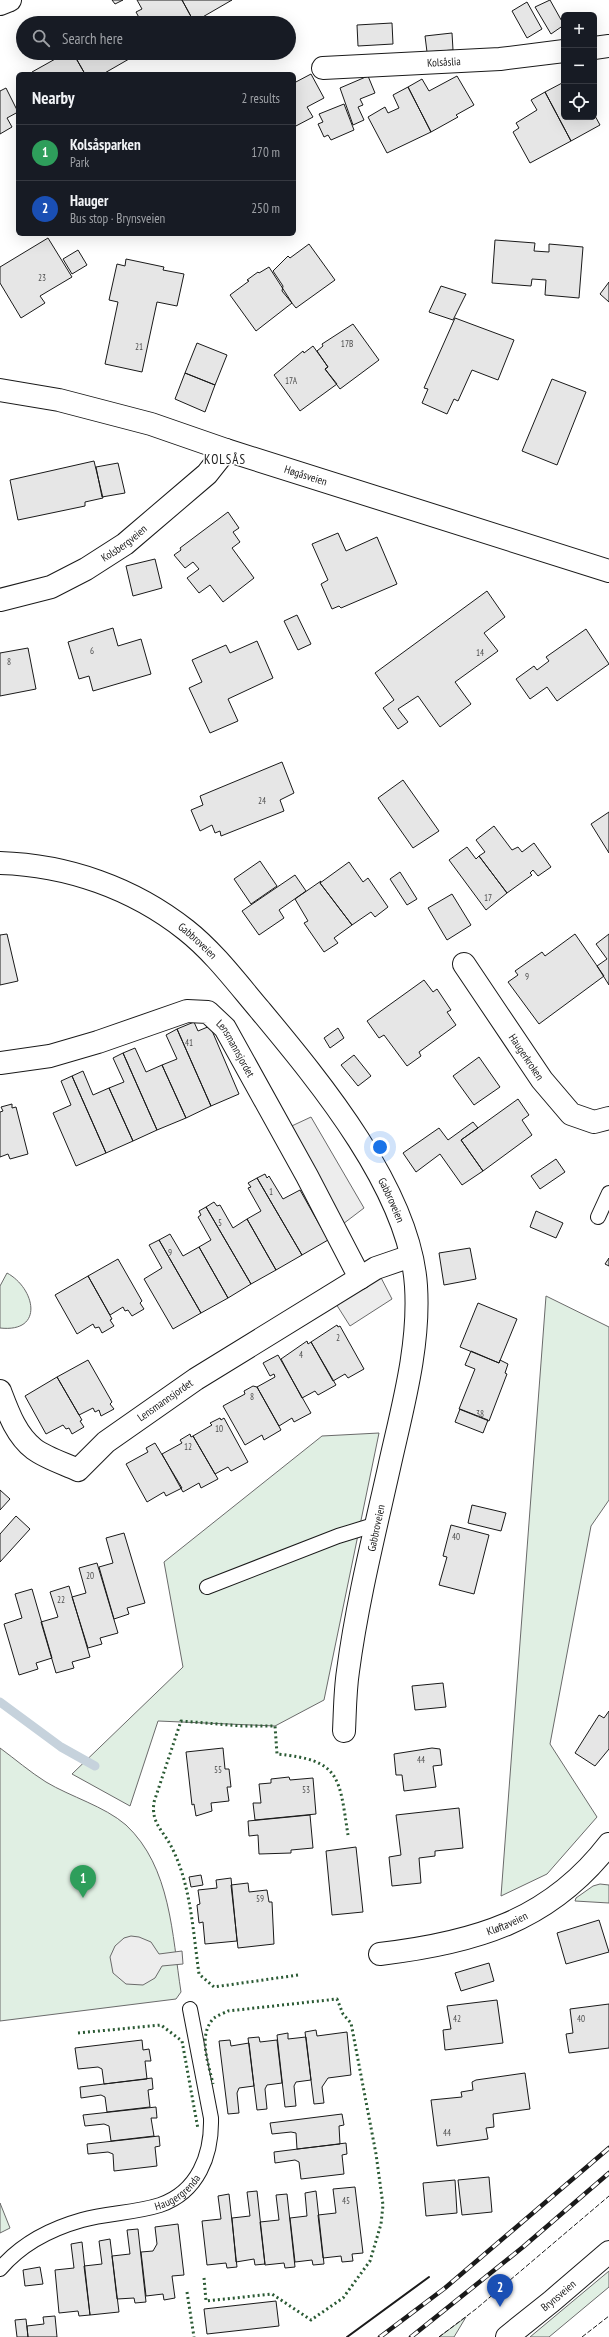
<!DOCTYPE html>
<meta charset="utf-8">
<style>
:root{--surface:#171b24;--page:#20242c;--text:#f1f3f6;--muted:#9ea1a6;--line:#363941;--accent:#c62828}
body{margin:0;font-family:"PT Sans Narrow",sans-serif;background:var(--page);color:var(--text)}
.controls{position:absolute;right:12px;top:12px;display:grid;overflow:hidden;border-radius:6px;box-shadow:0 4px 16px #0002}
.controls button{width:36px;height:36px;display:grid;place-items:center;padding:0;border:0;border-bottom:1px solid var(--line);background:var(--surface);color:var(--text);font:20px sans-serif}
.you{position:absolute;left:380px;top:1147px;width:14px;height:14px;margin:-10px;border:3px solid #fff;border-radius:50%;background:#1a73e8;box-shadow:0 0 0 6px #1a73e833}
.badge{display:grid;place-items:center;width:26px;height:26px;border-radius:50%;background:var(--accent);color:#fff;font-size:13px;font-weight:700}
.pin{position:absolute;translate:-50% -33px;filter:drop-shadow(0 1px 2px #0008)}
.pin::after{content:'';position:absolute;top:21px;width:14px;height:12px;background:inherit;clip-path:polygon(0 0,100% 0,50% 100%)}
.list{margin:0;padding:0;list-style:none}
h2{display:flex;justify-content:space-between;align-items:center;height:52px;margin:0;padding:0 16px;font-size:17px}
h2 small{font-size:13px;font-weight:400;color:var(--muted)}
.list li{display:grid;grid-template-columns:26px 1fr auto;gap:12px;align-items:center;box-sizing:border-box;height:56px;padding:0 16px;border-top:1px solid var(--line)}
.list b{display:block;font-size:15px;white-space:nowrap}
.list p{margin:0;font-size:13px;white-space:nowrap;color:var(--muted)}
.list em{font-size:13px;font-style:normal;color:var(--muted)}
.icon{flex:none;width:22px;height:22px;fill:none;stroke:currentColor;stroke-width:2;stroke-linecap:round;stroke-linejoin:round}
.map{position:relative;flex:none;width:609px;height:2337px;overflow:hidden}
.search{position:absolute;background:var(--surface);box-shadow:0 4px 16px #0002;left:16px;top:16px;width:280px;height:44px;display:flex;align-items:center;gap:10px;box-sizing:border-box;padding:0 14px;border-radius:22px;color:var(--muted);font-size:15px}
.panel{position:absolute;background:var(--surface);box-shadow:0 4px 16px #0002;left:16px;top:72px;width:280px;height:164px;border-radius:6px}
.map>svg:first-child{display:block}
</style>
<div class="map">
<svg width="609" height="2337" viewBox="0 0 609 2337">
<rect width="100%" height="100%" fill="#fff"/>
<path fill="#e0efe3" stroke="#6a6a6a" d="M7,1273C35,1288 45,1333 0,1328V1286Z
M546,1296L609,1327V1500L591,1526L550,1744L597,1817L547,1874L501,1896Z
M379,1433L324,1700L275,1726L158,1721L130,1806L72,1774L183,1667L164,1562L322,1436Z
M0,1748C15,1759 30,1772 46,1782C71,1797 104,1806 126,1825C171,1867 172,1935 181,1992L176,1999L0,2021Z
M600,1884L609,1885V1903L575,1901L576,1898L593,1886Z
M0,2203L10,2228L0,2233Z
M609,2271V2287L549,2337H530Z
M466,2317L454,2337H439Z"/>
<path fill="#ededed" stroke="#6a6a6a" d="M311,1117L364,1208L335,1230L281,1131Z
M376,1268L392,1299L350,1326L331,1296Z
M131,1936L139,1937L151,1942L159,1954L182,1951L183,1964L162,1966L155,1978L143,1985L126,1984L113,1973L110,1957L115,1946L124,1938Z"/>
<g fill="none" stroke-linecap="round" stroke-linejoin="round">
<path stroke="#c6d2dc" stroke-width="9" d="M0,1702L61,1747L95,1766"/>
</g>
<path fill="#e6e6e6" stroke="#1a1a1a" d="M112,0H123L115,4Z
M137,0H182L194,22L142,23L136,12L142,9Z
M182,0H232L194,22Z
M550,0L564,25L551,34L535,7Z
M527,2L542,29L527,38L512,11Z
M106,18L109,23H96Z
M392,23L393,44L358,46L357,25Z
M452,33L453,50L427,52L425,36Z
M54,53H73L85,74H33L32,72L57,58Z
M73,53H126L129,59L103,74H85Z
M311,74L324,98L307,107L313,117L294,127V83Z
M368,76L375,93L360,99L363,105L358,107L364,120L353,125L340,88Z
M457,76L474,105L456,115L458,117L431,132L408,87L422,79L429,91Z
M564,82V117H594V114L600,125L571,141L545,92Z
M408,87L431,132L387,153L368,117L385,107L388,113L399,108L393,95Z
M6,88L18,112L7,118L12,127L0,134V91Z
M545,92L571,141L530,163L513,132L519,128L516,123L537,110L531,100Z
M344,104L354,130L331,140L328,135L324,137L318,124L323,122L319,114Z
M48,238L72,277L40,296L45,303L21,318L0,283V267Z
M495,240L535,243L534,251L549,252V244L583,247L579,298L545,295L546,280L532,279L531,286L492,283Z
M309,244L335,280L296,308L282,291L283,286L273,271L288,256L290,258Z
M78,250L87,265L72,274L63,259Z
M126,259L164,267L163,270L184,274L177,306L157,302L142,372L105,364L118,302L109,300L117,264L125,266Z
M269,267L292,303L256,331L230,295L249,281L247,280L258,272L259,273Z
M609,282V302L600,294Z
M441,286L466,294L453,320L429,312Z
M455,318L514,340L498,380L472,370L458,401L454,399L447,414L422,403L428,389L424,388Z
M353,324L379,360L340,389L325,369L328,367L317,351L323,346L322,344Z
M197,343L227,355L215,385L185,373Z
M313,346L328,367L325,369L337,384L300,411L274,375L303,351L304,353Z
M185,373L215,385L205,412L175,399Z
M552,379L586,392L557,465L522,451Z
M94,461L103,498L85,502V506L18,520L10,480Z
M118,463L125,493L102,497L96,467Z
M228,512L239,528L233,532L240,542L232,548L254,578L223,602L210,585L199,593L187,578L199,569L193,562L185,568L174,555L181,550L180,548Z
M338,533L346,551L377,537L397,584L341,608L339,606L332,609L321,584L328,580L312,544Z
M155,559L162,588L133,596L126,566Z
M487,591L505,617L484,633L498,651L455,682L471,704L440,727L418,696L398,709L408,722L398,729L383,708L394,700L375,673Z
M297,615L311,644L298,650L284,621Z
M113,628L118,646L141,639L151,674L93,691L89,676L79,679L68,642Z
M586,629L609,664L557,701L547,687L530,699L516,679L534,666L537,670L549,661L546,657Z
M257,641L273,678L228,699L238,721L210,733L189,688L202,682L192,660L226,645L230,653Z
M28,648L36,689L0,696V653Z
M282,762L294,793L280,800L284,811L221,836L220,831L215,833L212,825L200,831L191,810L203,805L200,796Z
M403,780L439,831L413,848L378,798Z
M609,812V853L591,824Z
M494,826L512,850L518,847L522,852L534,843L551,867L538,876L533,870L530,873L532,875L507,893L479,856L485,852L476,840Z
M467,847L476,859L479,856L507,893L486,910L449,860Z
M260,861L277,886L251,904L234,879Z
M349,862L363,882L368,878L388,907L375,917L371,912L352,925L320,883Z
M400,872L417,899L407,905L390,879Z
M295,875L306,891L279,910L284,918L259,935L242,911Z
M321,881L320,883L352,925L334,938L338,943L324,952L304,923L308,921L295,899Z
M452,894L471,925L447,940L428,908Z
M7,934L18,981L0,985V935Z
M575,934L604,976L539,1024L508,982L518,975L515,971L542,952L545,956Z
M609,934V985L597,966L607,959L596,944Z
M424,980L433,992L437,989L451,1010L447,1012L456,1025L419,1052L421,1056L407,1066L384,1035L379,1038L367,1021Z
M194,1022L198,1031L210,1026L239,1094L211,1106L177,1029Z
M338,1028L344,1038L330,1048L324,1038Z
M177,1029L211,1106L186,1118L162,1065L177,1059L166,1035Z
M135,1048L146,1072L162,1065L186,1118L157,1130L123,1053Z
M123,1053L157,1130L133,1141L109,1088L124,1082L113,1058Z
M354,1055L371,1076L358,1086L341,1065Z
M479,1057L500,1087L474,1105L453,1076Z
M83,1071L93,1095L109,1088L133,1141L106,1153L72,1076Z
M72,1076L106,1153L76,1166L53,1113L71,1105L61,1081Z
M518,1099L529,1115L522,1120L532,1135L483,1171L461,1140Z
M12,1104V1108L16,1107L28,1154L10,1159L8,1154L0,1157V1112L3,1111L1,1107Z
M473,1122L478,1128L461,1140L483,1171L462,1185L440,1154L416,1172L403,1153L439,1128L448,1140Z
M556,1159L565,1172L540,1189L531,1176Z
M265,1174L267,1178L269,1176L283,1199L300,1190L328,1240L302,1255L257,1178Z
M257,1178L302,1255L276,1270L247,1219L261,1211L248,1188L251,1187L248,1183Z
M214,1202L217,1206L220,1205L233,1228L247,1219L276,1270L251,1284L206,1207Z
M206,1207L251,1284L228,1298L199,1247L211,1240L198,1217L201,1215L199,1211Z
M536,1211L563,1223L556,1238L530,1227Z
M170,1234L183,1256L199,1247L228,1298L201,1313L159,1240Z
M159,1240L201,1313L173,1329L144,1279L162,1268L149,1245Z
M470,1248L476,1279L444,1285L439,1253Z
M609,1258V1266L605,1264Z
M118,1259L142,1301L140,1303L144,1309L132,1316L128,1310L125,1311L123,1307L110,1315L88,1276Z
M88,1276L112,1319L110,1320L114,1326L102,1333L99,1327L95,1328L93,1324L77,1334L55,1295Z
M478,1303L517,1319L499,1363L460,1347Z
M337,1325L338,1327L340,1326L364,1369L348,1378L345,1374L333,1381L311,1342Z
M307,1341L308,1344L311,1342L336,1385L318,1395L315,1391L302,1398L281,1359Z
M471,1351L499,1363L500,1360L508,1364L505,1373L507,1374L489,1421L459,1409L475,1369L465,1365Z
M278,1355L311,1413L294,1422L292,1418L279,1426L257,1387L275,1377L274,1374L270,1376L263,1363Z
M88,1360L112,1402L110,1404L114,1409L101,1416L99,1410L95,1412L93,1408L79,1415L57,1377Z
M57,1377L82,1420L80,1421L84,1427L72,1434L69,1428L66,1429L63,1425L46,1434L25,1396Z
M253,1386L257,1387L281,1430L264,1440L262,1435L245,1445L223,1406L245,1394L244,1391Z
M460,1409L488,1420L483,1433L455,1422Z
M220,1418L221,1420L224,1418L248,1462L231,1471L228,1467L215,1474L193,1436L212,1425L210,1423Z
M190,1434L191,1437L193,1436L218,1479L201,1488L199,1483L183,1492L162,1454L182,1443L180,1440Z
M155,1443L182,1488L166,1496L164,1492L147,1502L126,1464L148,1452L146,1448Z
M0,1490L10,1499L0,1510Z
M472,1505L506,1513L501,1531L468,1523Z
M16,1516L30,1529L0,1562V1534Z
M451,1525L489,1535L474,1594L439,1585L447,1557L443,1556Z
M124,1533L145,1603L127,1608L129,1614L114,1619L99,1567L113,1563L106,1538Z
M97,1563L118,1633L100,1638L102,1644L88,1648L72,1597L86,1593L79,1568Z
M69,1586L90,1657L72,1662L74,1668L56,1673L41,1622L58,1617L50,1592Z
M32,1589L52,1658L36,1663L38,1669L19,1675L4,1624L22,1618L15,1594Z
M443,1683L446,1707L415,1710L412,1686Z
M609,1711V1749L595,1766L575,1753L599,1715L604,1718Z
M223,1748L225,1769H229L231,1787H227L229,1801L211,1803L212,1811L196,1816L194,1804L192,1805L186,1752Z
M432,1748L440,1749L442,1765L433,1766L436,1787L404,1791L402,1775H396L394,1754Z
M289,1777L290,1780L313,1778L316,1814L255,1820L253,1803H261L259,1784L271,1783V1779Z
M459,1808L463,1848L435,1851V1856L419,1858L421,1883L392,1886L389,1857L401,1855L396,1815Z
M310,1815L313,1848L291,1850V1853L259,1854L258,1835L249,1836L248,1821Z
M356,1847L363,1912L332,1915L326,1851Z
M201,1875L203,1885L191,1887L189,1877Z
M231,1878L237,1941L205,1944L203,1922L199,1923L197,1905L200,1904L198,1890L217,1888L216,1880Z
M248,1883L249,1892L267,1890L269,1902H272L274,1944L238,1948L231,1885Z
M599,1920L609,1952L566,1964L557,1933Z
M489,1963L494,1981L461,1991L455,1973Z
M497,2000L503,2043L445,2050L443,2030L451,2029L447,2006Z
M609,2004V2048L569,2053L566,2034L573,2033L570,2009Z
M316,2030L317,2036L347,2032L351,2075L328,2078L322,2087L324,2103L314,2104L305,2032Z
M288,2033V2039L306,2037L311,2080L296,2082L294,2086L296,2106L285,2107L277,2035Z
M259,2037L260,2042L277,2040L282,2083L267,2085L265,2089L267,2109L257,2110L248,2038Z
M142,2040L143,2050L149,2049L151,2061H145L147,2079L104,2084L102,2069L98,2067L78,2069L75,2048Z
M230,2040L231,2046L249,2043L254,2086L239,2088L237,2093L239,2113L228,2114L219,2041Z
M525,2073L530,2109L493,2114L494,2127L486,2128L488,2139L437,2146L431,2100L462,2097L461,2092L473,2090L472,2082L476,2080Z
M152,2078L153,2089L148,2090L150,2107L107,2112L105,2097L101,2095L81,2098L80,2087Z
M156,2107L157,2118H151L154,2136L111,2141L109,2126L104,2124L85,2126L83,2115Z
M342,2114L344,2125L339,2126L340,2144L297,2149L296,2133L291,2132L272,2134L270,2123Z
M159,2136L160,2146L155,2147L157,2166L114,2171L113,2154L108,2152L88,2154L87,2144Z
M346,2143L347,2154L342,2155L344,2174L301,2179L299,2162L295,2160L275,2163L274,2152Z
M489,2177L492,2212L462,2215L458,2180Z
M455,2180L457,2213L426,2216L423,2183Z
M355,2187L363,2253L352,2254L353,2261L342,2262L341,2256L323,2258L318,2215L336,2213L333,2189Z
M257,2191L265,2264L255,2265L254,2259L236,2262L232,2218L250,2216L247,2192Z
M316,2191L324,2264L313,2265L312,2260L295,2262L290,2218L307,2216L305,2193Z
M229,2194L237,2267L227,2268L226,2263L207,2265L202,2221L221,2219L218,2196Z
M287,2194L295,2267L285,2268L284,2263L265,2265L260,2222L279,2220L276,2195Z
M178,2224L184,2275L172,2276L175,2298L164,2300L163,2294L146,2296L141,2252L153,2251L157,2244L155,2227Z
M138,2229L146,2302L135,2303L134,2298L117,2299L112,2256L130,2254L127,2230Z
M110,2239L119,2312L90,2315L84,2266L102,2264L99,2241Z
M82,2242L90,2315L79,2316L78,2311L59,2313L55,2270L74,2268L71,2244Z
M40,2267L43,2284L25,2286L23,2270Z
M276,2301L279,2326L207,2334L204,2309Z
M55,2316L57,2337H28L27,2326L44,2324L43,2317Z
M26,2319L28,2337H17L15,2320Z"/>
<g fill="none" stroke-linecap="round" stroke-linejoin="round">
<g stroke="#1a1a1a" stroke-width="16">
<g id="service">
<path d="M598,1217L609,1193"/>
<path d="M207,1587L338,1536L377,1524"/>
<path id="s1" d="M0,2269C22,2243 50,2229 82,2220C107,2213 135,2213 160,2205C198,2192 212,2155 211,2118L190,2009"/>
</g>
</g>
<g stroke="#1a1a1a" stroke-width="24">
<g id="minor">
<path d="M0,4L10,0"/>
<path d="M594,48L609,46"/>
<path id="s2" d="M323,68L500,59L564,51"/>
<path id="s3" d="M0,390L59,400L151,424L226,450L609,571"/>
<path id="s4" d="M0,600L51,587L86,569L125,544L207,474L226,450"/>
<path id="s5" d="M0,863C67,865 133,888 186,930C214,952 237,983 260,1010C319,1081 410,1190 416,1286C420,1347 402,1409 389,1468C374,1535 357,1603 348,1671C345,1691 345,1711 344,1731"/>
<path id="s6" d="M464,964L542,1080L571,1114L594,1122L609,1118"/>
<path id="s7" d="M0,1063L50,1056L98,1042L187,1011L208,1012L225,1028L307,1176L360,1278L196,1379L106,1442L78,1470C65,1464 46,1458 34,1449C16,1435 8,1412 0,1391"/>
<path d="M360,1278L376,1268L411,1256"/>
<path id="s8" d="M380,1954C473,1943 549,1922 609,1844"/>
</g>
</g>
<g stroke="#1a1a1a" stroke-width="24">
<g id="primary">
<path id="s9" d="M507,2337L552,2301L609,2252"/>
</g>
</g>
<use href="#service" stroke="#fff" stroke-width="14"/>
<use href="#minor" stroke="#fff" stroke-width="22"/>
<use href="#primary" stroke="#fff" stroke-width="22"/>
<g stroke="#1a1a1a" stroke-width="4.5">
<path id="rail" d="M380,2337L445,2288L609,2148
M411,2337L523,2247L609,2173"/>
</g>
<use href="#rail" stroke="#fff" stroke-width="3" stroke-dasharray="9" stroke-linecap="butt"/>
<path stroke="#2b5a34" stroke-width="3" stroke-dasharray="2 3" stroke-linecap="butt" d="M298,1975L214,1987L199,1974C193,1932 191,1884 171,1846C162,1829 151,1823 154,1802L181,1721L242,1726H275L277,1754C341,1760 339,1777 348,1835
M78,2033L161,2025L182,2041L198,2129
M204,2278L206,2301L272,2294L311,2320L343,2298L370,2261L381,2224L383,2205L376,2154L351,2023L343,2014L337,1999L228,2011C224,2013 218,2015 214,2018C197,2035 209,2065 213,2084
M187,2292L194,2337"/>
<path stroke="#1a1a1a" stroke-width="1" stroke-dasharray="5 2" stroke-linecap="butt" d="M439,2337L476,2309L609,2196
M582,2337L609,2316"/>
<path stroke="#1a1a1a" stroke-width="2" d="M347,2337L429,2277"/>
</g>
<g text-anchor="middle" dominant-baseline="central" stroke-width="3" stroke-linejoin="round" paint-order="stroke">
<g font-size="9" fill="#4d4d4d">
<text x="42" y="277">23</text>
<text x="347" y="343">17B</text>
<text x="139" y="346">21</text>
<text x="291" y="380">17A</text>
<text x="92" y="650">6</text>
<text x="480" y="652">14</text>
<text x="9" y="661">8</text>
<text x="262" y="800">24</text>
<text x="488" y="897">17</text>
<text x="527" y="976">9</text>
<text x="189" y="1042">41</text>
<text x="271" y="1191">1</text>
<text x="220" y="1222">5</text>
<text x="170" y="1252">9</text>
<text x="338" y="1337">2</text>
<text x="301" y="1354">4</text>
<text x="252" y="1396">8</text>
<text x="480" y="1413">38</text>
<text x="219" y="1428">10</text>
<text x="188" y="1446">12</text>
<text x="456" y="1536">40</text>
<text x="90" y="1575">20</text>
<text x="61" y="1599">22</text>
<text x="421" y="1759">44</text>
<text x="218" y="1769">55</text>
<text x="306" y="1789">53</text>
<text x="260" y="1898">59</text>
<text x="457" y="2018">42</text>
<text x="581" y="2018">40</text>
<text x="447" y="2132">44</text>
<text x="346" y="2200">45</text>
</g>
<g font-size="11" fill="#1a1a1a" stroke="#fff">
<text stroke="none"><textPath href="#s2" startOffset="121">Kolsåslia</textPath></text>
<text stroke="none"><textPath href="#s3" startOffset="318">Høgåsveien</textPath></text>
<text stroke="none"><textPath href="#s4" startOffset="138">Kolsbergveien</textPath></text>
<text stroke="none"><textPath href="#s5" startOffset="217">Gabbroveien</textPath></text>
<text stroke="none"><textPath href="#s7" startOffset="262">Lensmannsjordet</textPath></text>
<text stroke="none"><textPath href="#s6" startOffset="112">Haugerkroken</textPath></text>
<text stroke="none"><textPath href="#s5" startOffset="542">Gabbroveien</textPath></text>
<text transform="translate(165 1400) rotate(-35)">Lensmannsjordet</text>
<text transform="translate(376 1528) rotate(-78)">Gabbroveien</text>
<text stroke="none"><textPath href="#s8" startOffset="131">Kløftaveien</textPath></text>
<text stroke="none"><textPath href="#s1" startOffset="198">Haugergrenda</textPath></text>
<text stroke="none"><textPath href="#s9" startOffset="66">Brynsveien</textPath></text>
</g>
<g font-size="13" letter-spacing="1" fill="#1a1a1a" stroke="#fff">
<text x="225" y="459">KOLSÅS</text>
</g>
</g>
</svg>
<div class="controls">
<button>+</button>
<button>−</button>
<button><svg class="icon" aria-label="locate" viewBox="0 0 24 24"><circle cx="12" cy="12" r="6"/><path d="M12 2v4M12 18v4M2 12h4M18 12h4"/></svg></button>
</div>
<div class="you"></div>
<div class="pin badge" style="left:83px;top:1898px;background:#2e9e5b">1</div>
<div class="pin badge" style="left:500px;top:2307px;background:#1a4fb4">2</div>
<div class="search"><svg class="icon" aria-label="search" viewBox="0 0 24 24"><circle cx="10" cy="10" r="6"/><path d="M15 15l6 6"/></svg>Search here</div>
<section class="panel">
<h2>Nearby<small>2 results</small></h2>
<ul class="list">
<li><span class="badge" style="background:#2e9e5b">1</span><div><b>Kolsåsparken</b><p>Park</p></div><em>170 m</em></li>
<li><span class="badge" style="background:#1a4fb4">2</span><div><b>Hauger</b><p>Bus stop · Brynsveien</p></div><em>250 m</em></li>
</ul>
</section>
</div>
